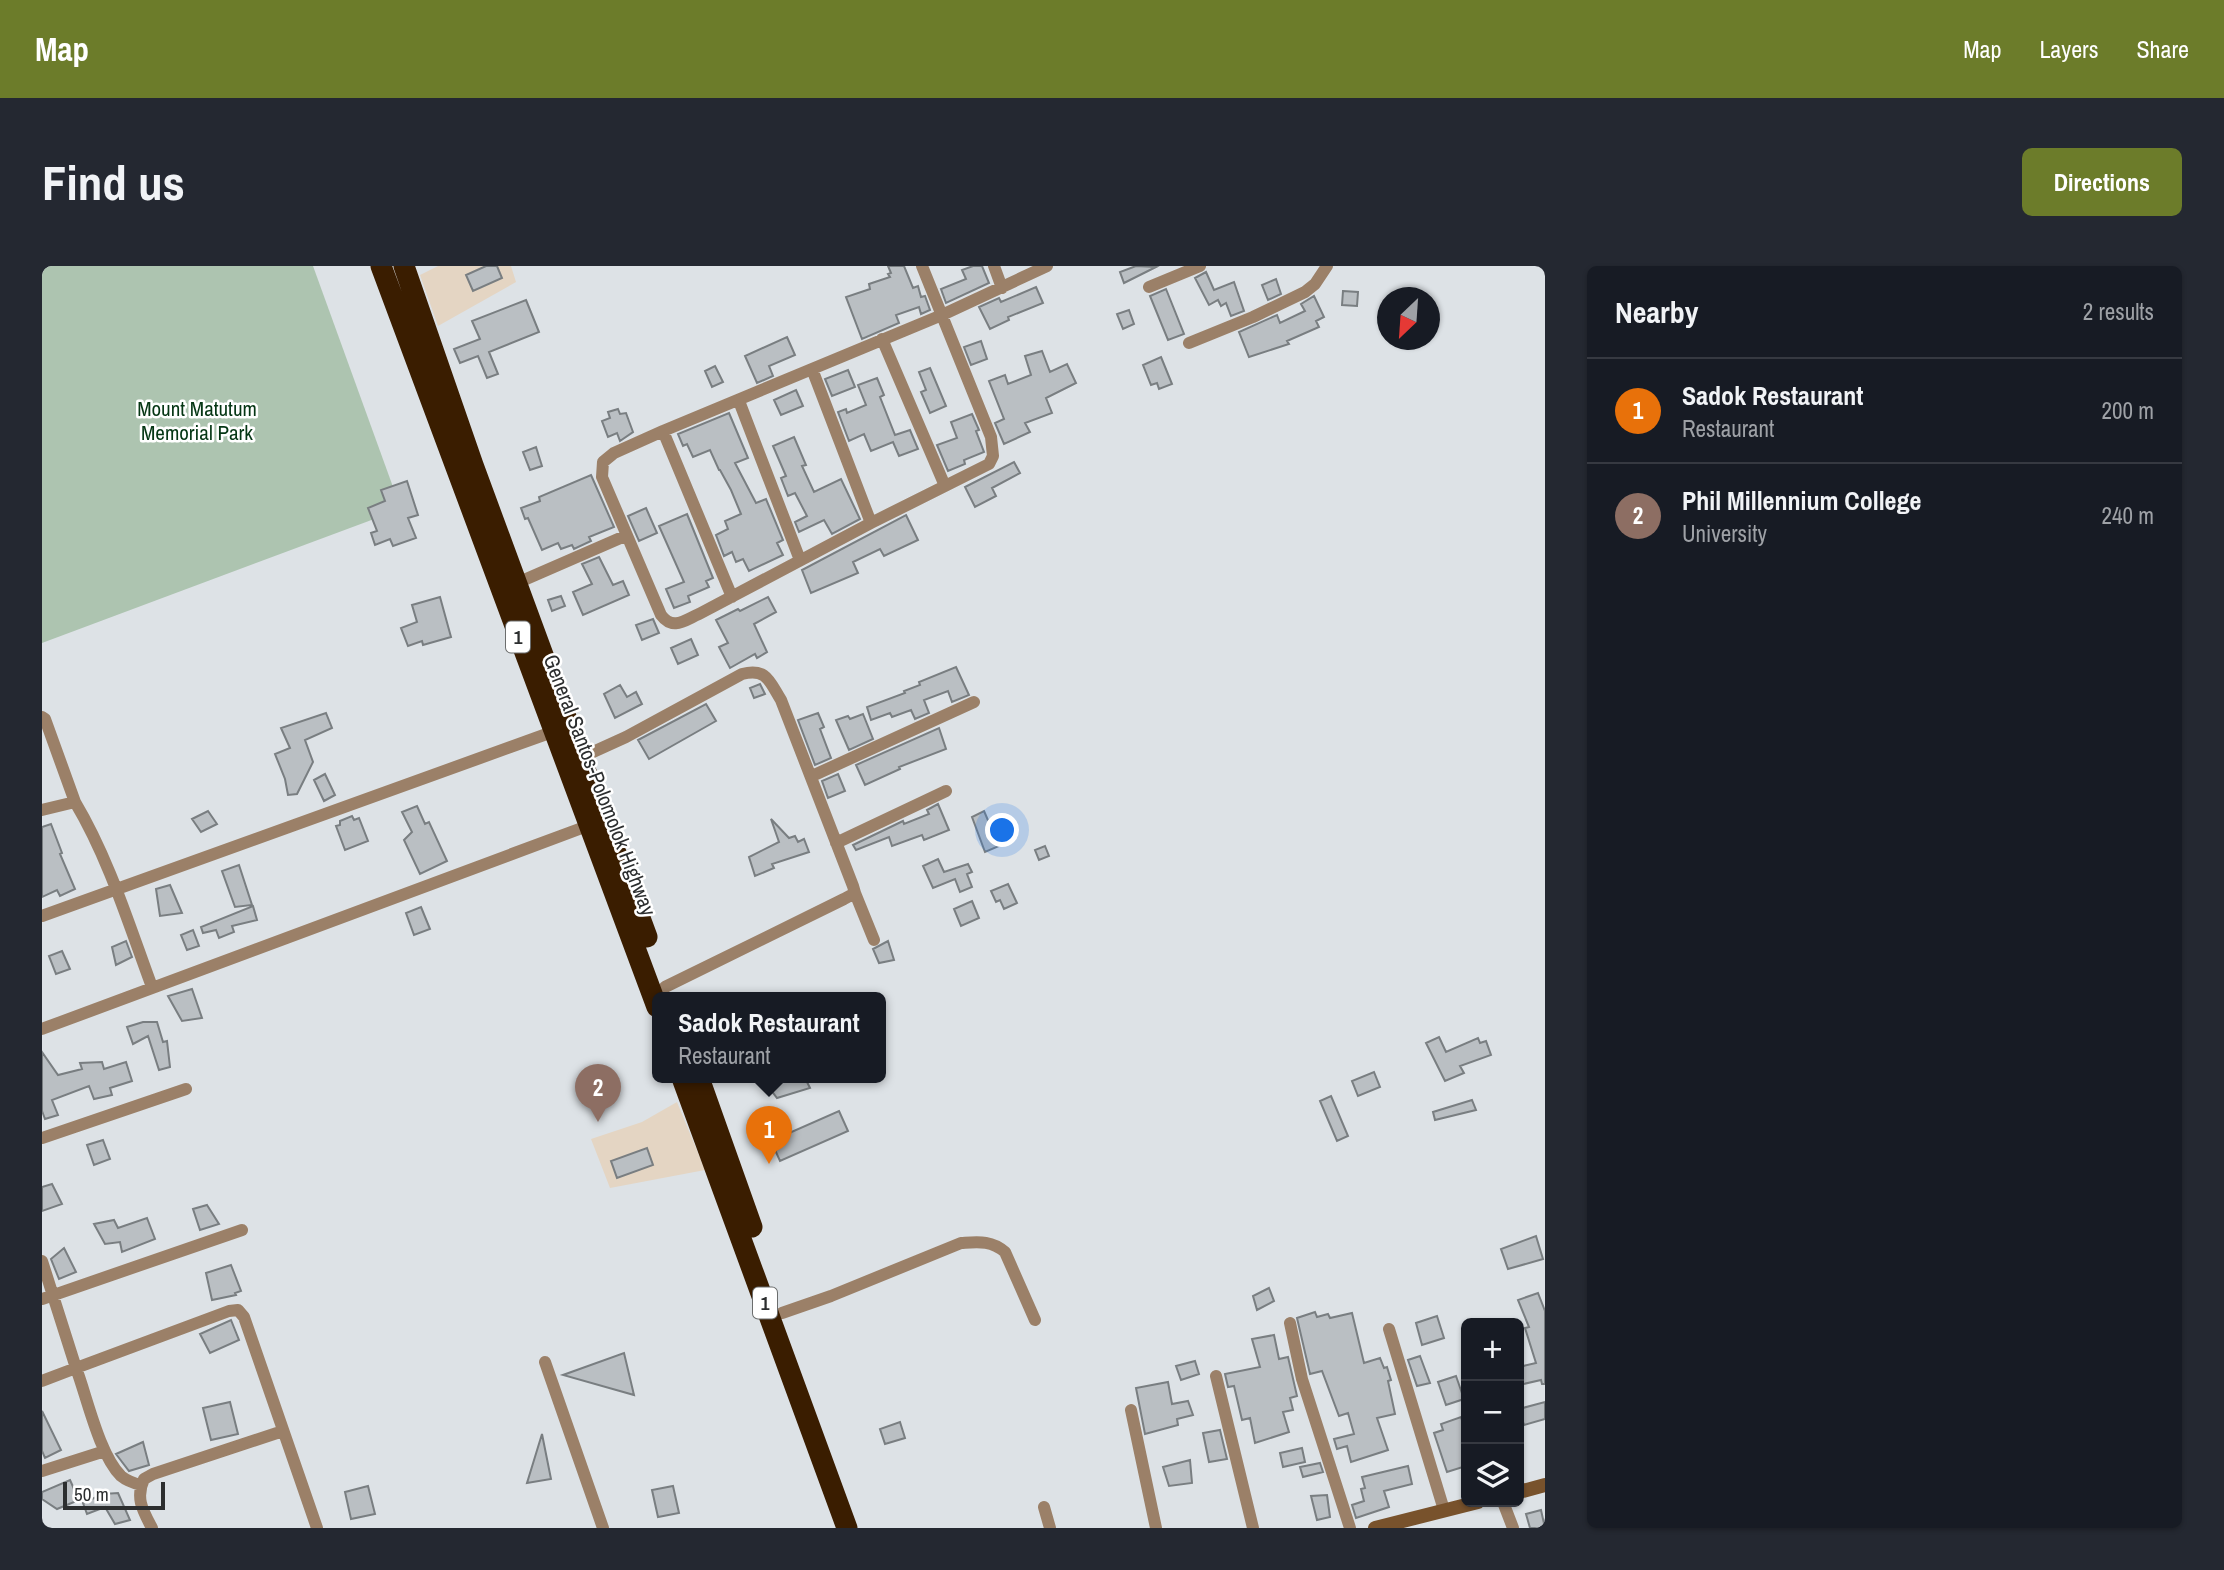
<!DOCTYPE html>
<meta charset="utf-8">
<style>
:root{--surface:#171b24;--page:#242831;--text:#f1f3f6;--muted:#9ea1a6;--line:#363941;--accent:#6c7c2a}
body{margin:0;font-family:"Archivo Narrow",sans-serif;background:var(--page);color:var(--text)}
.controls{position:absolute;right:21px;bottom:21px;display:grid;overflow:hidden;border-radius:10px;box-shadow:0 2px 5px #0004}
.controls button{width:63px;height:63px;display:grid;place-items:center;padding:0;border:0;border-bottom:2px solid var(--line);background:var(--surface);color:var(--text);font:35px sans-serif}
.compass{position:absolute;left:1335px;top:21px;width:63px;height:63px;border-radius:50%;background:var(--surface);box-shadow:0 2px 5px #0004;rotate:205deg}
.scale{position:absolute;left:21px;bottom:18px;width:102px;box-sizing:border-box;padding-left:7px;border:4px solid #2c2e2f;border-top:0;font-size:19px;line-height:24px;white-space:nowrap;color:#2c2e2f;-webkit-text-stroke:5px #fff;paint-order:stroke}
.you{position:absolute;left:961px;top:565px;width:24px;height:24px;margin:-18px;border:5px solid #fff;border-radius:50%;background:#1a73e8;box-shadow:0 0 0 10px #1a73e833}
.badge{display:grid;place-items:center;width:46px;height:46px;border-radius:50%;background:var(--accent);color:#fff;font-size:23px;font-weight:700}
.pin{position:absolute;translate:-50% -58px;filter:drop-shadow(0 2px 4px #0008)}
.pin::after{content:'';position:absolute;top:37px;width:24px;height:21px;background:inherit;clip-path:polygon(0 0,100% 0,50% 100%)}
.popup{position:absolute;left:610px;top:726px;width:234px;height:91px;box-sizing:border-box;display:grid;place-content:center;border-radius:10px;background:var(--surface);filter:drop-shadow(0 2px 5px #0005);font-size:23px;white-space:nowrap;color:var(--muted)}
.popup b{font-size:26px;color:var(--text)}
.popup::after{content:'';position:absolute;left:50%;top:100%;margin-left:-14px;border:14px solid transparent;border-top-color:var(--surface)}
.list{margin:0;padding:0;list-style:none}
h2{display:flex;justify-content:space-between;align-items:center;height:91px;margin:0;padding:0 28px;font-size:30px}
h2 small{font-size:23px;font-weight:400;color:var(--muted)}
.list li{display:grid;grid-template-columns:46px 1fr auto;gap:21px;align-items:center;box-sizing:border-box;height:105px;padding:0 28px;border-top:2px solid var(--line)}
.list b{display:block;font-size:26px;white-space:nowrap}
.list p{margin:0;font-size:23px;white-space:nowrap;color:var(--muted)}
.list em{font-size:23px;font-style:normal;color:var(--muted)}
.icon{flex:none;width:38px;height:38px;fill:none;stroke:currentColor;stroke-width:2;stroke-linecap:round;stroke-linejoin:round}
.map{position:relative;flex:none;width:1503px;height:1262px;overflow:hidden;border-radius:10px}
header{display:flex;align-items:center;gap:42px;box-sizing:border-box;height:98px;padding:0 35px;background:var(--accent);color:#fff}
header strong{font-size:33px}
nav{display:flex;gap:38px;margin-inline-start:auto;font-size:24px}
.intro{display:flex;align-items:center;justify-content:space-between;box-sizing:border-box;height:168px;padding:0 42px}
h1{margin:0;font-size:49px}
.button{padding:18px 32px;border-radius:10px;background:var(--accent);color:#fff;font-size:24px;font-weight:700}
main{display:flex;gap:42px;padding:0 42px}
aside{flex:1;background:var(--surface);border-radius:10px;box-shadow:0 2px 5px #0004}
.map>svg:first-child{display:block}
</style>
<header>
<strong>Map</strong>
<nav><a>Map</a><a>Layers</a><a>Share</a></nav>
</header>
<div class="intro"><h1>Find us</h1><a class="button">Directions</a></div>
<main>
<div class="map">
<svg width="1503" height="1262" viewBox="0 0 1503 1262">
<rect width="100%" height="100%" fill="#dde2e6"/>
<path fill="#e4d5c3" d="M396,0H469L474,16L396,60L378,9Z
M635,836L663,904L568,922L549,873L600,856Z"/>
<path fill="#adc4b0" d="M0,0H271L359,243L0,377Z"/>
<path fill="#babfc3" stroke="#797e81" stroke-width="2" d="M444,0H455L460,12L431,25L424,9Z
M846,0H862L871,22L876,20L879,31L883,30L888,44L879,48L877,41L854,49L857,57L820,73L804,31L828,23L827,18L848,11L846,8L849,7Z
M931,0H940L947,17L904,37L899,23L924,13L920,4Z
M1094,0L1114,1L1082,17L1078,6Z
M1164,6L1172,24L1192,16L1202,45L1189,50L1184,37L1179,40L1176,34L1167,39L1153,12Z
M1234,13L1239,28L1226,34L1220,19Z
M994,21L1001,37L966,51L967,54L948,63L937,41L957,32L959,36Z
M1124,23L1142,68L1126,74L1108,30Z
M1301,25L1316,26L1315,40L1300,39Z
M1272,30L1282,51L1274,55L1277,61L1245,75L1247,78L1207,91L1197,66L1235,49L1238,57L1263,45L1259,38Z
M484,34L497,66L447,86L456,108L445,112L436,90L418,97L412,83L438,73L430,55Z
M1087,44L1092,58L1081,63L1075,48Z
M745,71L753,89L727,100L731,110L715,117L703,90Z
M939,75L945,93L929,99L922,81Z
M1000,85L1008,106L1025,98L1034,117L1004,132L1010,147L983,157L988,166L962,178L953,157L962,153L947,115L963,109L966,118L989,109L983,90Z
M1119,91L1130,118L1117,123L1115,117L1109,119L1101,99Z
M673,100L681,116L670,121L663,105Z
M888,102L904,140L888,147L879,126L884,124L877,106Z
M806,104L813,121L790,130L783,113Z
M835,112L842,129L838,131L853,169L868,164L876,183L857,190L851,176L829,185L822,168L807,175L796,146L804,143L805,147L824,139L816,119Z
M754,124L761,140L739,149L732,134Z
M576,143L578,148L584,147L591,166L578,175L575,167L566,171L560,155L568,152L566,146Z
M687,147L706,192L693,197L714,237L724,233L741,274L735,277L741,289L707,305L701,293L694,296L690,286L682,290L674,269L686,263L683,255L699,248L689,224L678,204H677L668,184L651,191L645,178L641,180L636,168Z
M930,148L937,164L934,165L942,186L922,194L923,198L906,205L895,179L915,172L909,156Z
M752,171L764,199L760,200L772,226L799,213L818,253L790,268L782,254L757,266L753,256L765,250L753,227L746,230L739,212L744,210L731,180Z
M494,181L500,200L488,204L481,186Z
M972,196L978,207L950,222L954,230L933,241L923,221Z
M549,209L572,261L547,271L549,275L532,283L530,279L519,283L516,277L500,284L486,252L483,253L479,242L498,235L497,231Z
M365,215L376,249L366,252L374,272L351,280L348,273L333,279L329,267L335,265L326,242L343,235L339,224Z
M604,242L615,267L597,275L586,250Z
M645,248L671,312L664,315L667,321L646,330L648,336L632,342L624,323L642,316L617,260Z
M864,249L876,274L842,290L838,283L811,296L816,307L769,327L760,304Z
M557,291L571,319L581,315L587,329L541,349L531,326L550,318L540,298Z
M519,330L523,340L510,345L506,334Z
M398,331L409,371L381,379L380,375L366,380L359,362L375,356L370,339Z
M726,331L734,346L712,358L725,386L715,392L713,388L688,402L677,381L686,377L674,354L696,343L698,345Z
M611,353L617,367L600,374L594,359Z
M649,373L656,389L636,398L629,382Z
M914,401L927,429L910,436L906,425L882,434L887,447L873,453L869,444L850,451L848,447L829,454L825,441L863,427L862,425L878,419L877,416Z
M718,418L723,428L712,432L708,422Z
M578,419L585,431L594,426L600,438L573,452L562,428Z
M664,438L674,455L607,493L596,474Z
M284,447L290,462L263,474L271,496L255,528L246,529L243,513L233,488L248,482L239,462Z
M776,447L782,461L778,463L789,492L773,499L756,454Z
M821,448L831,473L807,484L794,454L806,450L808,453Z
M897,462L904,483L857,501L858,503L823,519L814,499Z
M283,508L293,529L282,535L272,514Z
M796,508L803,525L786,532L780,515Z
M896,538L907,564L882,574L880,569L850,580L847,571L814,584L811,579L861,555L862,558L887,548L885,544Z
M375,540L383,558L387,556L405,595L378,608L362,574L370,566L360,546Z
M166,545L175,558L159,566L150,553Z
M942,545L957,580L943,586L930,551Z
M310,550L312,554L317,552L326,575L303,584L294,560L298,559V555Z
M729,553L747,572L753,570L756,576L762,573L767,586L730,598L732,602L713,610L707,591L737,576Z
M9,558L20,587L18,588L33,623L18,630L15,624L0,631V561Z
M1003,580L1007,590L997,594L993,584Z
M896,593L902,606L926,598L930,606L925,608L930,621L918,626L913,613L891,622L881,600Z
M197,599L210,639L193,641L180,605Z
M966,618L975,637L962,643L958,634L954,636L949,625Z
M128,619L140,647L118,650L114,623Z
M930,635L937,652L919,660L912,643Z
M211,640L215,654L190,660L192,666L177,672L174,664L161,667L159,661Z
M379,641L388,663L372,669L364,647Z
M151,664L157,680L145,684L139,669Z
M84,675L90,691L74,699L70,681Z
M846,675L852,694L837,697L831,683Z
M20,685L28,703L14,708L7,690Z
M150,723L160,752L140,755L126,730Z
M101,756H115L121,776L125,775L128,801L117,804L106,770L91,778L85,761Z
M1397,771L1404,786L1436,772L1438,777L1444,775L1449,789L1418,800L1422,807L1403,815L1384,777Z
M0,786L16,809L40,803L38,797L60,796L62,803L84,796L90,815L68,822L70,829L52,833L47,820L10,834L16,849L3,853L0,845Z
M1332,806L1338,821L1316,830L1310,815Z
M720,812H763L768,822L735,832Z
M1289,830L1306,870L1295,875L1278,835Z
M1430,834L1434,844L1393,854L1391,846Z
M797,845L806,865L738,895L729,875Z
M61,874L68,893L52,899L45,879Z
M605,882L611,899L575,912L569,895Z
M10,918L20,938L0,945V921Z
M165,939L177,958L158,964L151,943Z
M105,952L113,973L80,986L78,976L63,978L52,958L72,954L76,962Z
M1494,970L1501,993L1466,1003L1459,983Z
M22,982L34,1006L17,1013L9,993Z
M189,999L199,1025L193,1027L194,1029L170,1034L164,1007Z
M1227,1022L1232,1035L1215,1044L1211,1030Z
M1496,1027L1503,1045V1118H1500L1499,1114L1477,1119V1101L1494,1097L1483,1062L1487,1061L1476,1034Z
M1273,1046L1275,1051L1286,1048L1288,1052L1310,1047L1322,1097L1338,1092L1342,1102L1345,1101L1349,1114L1346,1115L1353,1148L1335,1152L1346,1184L1309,1196L1305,1180L1295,1183L1292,1173L1312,1168L1306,1147L1297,1150L1280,1105L1268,1108L1255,1052Z
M1395,1050L1402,1072L1380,1079L1374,1057Z
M189,1054L197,1074L168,1087L158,1068Z
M1232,1069L1237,1093L1246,1091L1255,1130L1248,1132L1251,1144L1241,1146L1247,1166L1213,1177L1208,1152L1200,1154L1192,1120L1186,1121L1183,1108L1218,1101L1210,1073Z
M582,1087L592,1129L521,1109Z
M1378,1090L1388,1117L1375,1120L1366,1094Z
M1153,1095L1157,1108L1139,1114L1134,1100Z
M1414,1110L1422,1133L1404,1139L1396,1116Z
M1126,1116L1130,1138L1146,1135L1151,1149L1135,1153L1136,1159L1103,1168L1094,1122Z
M188,1136L196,1168L169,1174L161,1142Z
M1503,1136V1153L1482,1159L1477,1143Z
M0,1145L19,1184L3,1192L0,1185Z
M1419,1151L1424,1167V1200L1405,1206L1392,1167L1401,1164L1399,1158Z
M858,1156L863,1172L843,1178L838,1163Z
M1178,1164L1185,1193L1167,1196L1161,1167Z
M500,1168L509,1213L485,1217Z
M101,1176L107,1199L87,1205L74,1188Z
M1260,1182L1263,1196L1241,1201L1238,1187Z
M1148,1194L1150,1217L1127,1220L1121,1201Z
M1278,1197L1281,1206L1261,1211L1258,1201Z
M1366,1200L1370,1218L1342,1225L1347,1241L1314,1252L1310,1239L1322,1235L1319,1223L1323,1222L1320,1211Z
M28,1214L37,1234L15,1243L0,1233V1226Z
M326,1220L333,1248L309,1253L303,1226Z
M631,1220L637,1247L616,1251L610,1224Z
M76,1227L88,1254L73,1258L63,1241L45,1248L41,1237L61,1228Z
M1285,1229L1288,1251L1275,1254L1269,1230Z
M1499,1244L1503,1262H1488L1484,1248Z"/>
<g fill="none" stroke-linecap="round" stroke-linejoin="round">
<path stroke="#9b8068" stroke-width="12" d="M880,0L949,171L951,190L947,198L829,257L657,348C643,354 631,365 619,349L560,211L561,196L572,187L621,165L900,49L1005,0
M952,0L960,22
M1107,21L1158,0
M840,73L903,220
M1147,77L1211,51L1263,26L1273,18L1285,0
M770,103L829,257
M697,135L758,294
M621,165L690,331
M475,317L583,270
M0,451L3,453L33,536
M540,491L584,471L700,408C725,402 727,415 739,434L811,620L813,627L802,633L623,721
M770,510L932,436
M0,544L33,536C67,593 87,659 110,721
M794,577L904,525
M813,627L832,674
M0,650L513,465
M0,763L548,559
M0,872L144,823
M0,995L34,1102L0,1115
M0,1033L200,964
M740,1047L789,1030L919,977C936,976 949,974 963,986L993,1054
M1248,1057L1260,1113L1308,1262
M1347,1063L1402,1244
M503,1096L561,1262
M1174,1110L1211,1262
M1089,1144L1114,1262
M0,1205L63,1185
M99,1219C91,1217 85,1215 79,1210C57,1188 45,1131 34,1102L187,1045L196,1044L202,1051L275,1262
M1461,1236L1471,1262
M1002,1241L1008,1262
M110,1262C101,1245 93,1232 102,1213L111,1208L241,1165"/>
<path stroke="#78522c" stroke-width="14" d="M1477,1226L1503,1219
M1333,1262L1436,1236"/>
<path stroke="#3a1d00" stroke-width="21" d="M339,0L615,741
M362,0L431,199L605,671
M640,812L805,1262
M657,812L710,961"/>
</g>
<g text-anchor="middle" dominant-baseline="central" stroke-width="5" stroke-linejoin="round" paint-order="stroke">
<g fill="#fff" stroke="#6b6d6d" stroke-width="2">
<rect x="464" y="355.5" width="24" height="31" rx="5"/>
<rect x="711" y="1021.5" width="24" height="31" rx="5"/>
</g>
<g font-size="19" font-weight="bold" fill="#2c2e2f">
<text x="476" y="371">1</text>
<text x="723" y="1037">1</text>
</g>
<g font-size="21" fill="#053614" stroke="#fff">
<text x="155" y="142">Mount Matutum<tspan x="155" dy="24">Memorial Park</tspan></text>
</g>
<g font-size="21" fill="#2c2e2f" stroke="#fff">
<text transform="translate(558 519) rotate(69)">General Santos-Polomolok Highway</text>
</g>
</g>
</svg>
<div class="controls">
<button>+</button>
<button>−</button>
<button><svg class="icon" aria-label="layers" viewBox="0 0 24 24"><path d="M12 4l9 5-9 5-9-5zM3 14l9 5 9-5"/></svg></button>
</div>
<svg class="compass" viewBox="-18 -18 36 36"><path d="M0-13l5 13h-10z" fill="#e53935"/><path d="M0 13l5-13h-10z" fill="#9ea1a6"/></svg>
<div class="scale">50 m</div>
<div class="you"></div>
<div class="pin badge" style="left:727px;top:898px;background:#e8710a">1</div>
<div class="popup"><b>Sadok Restaurant</b>Restaurant</div>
<div class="pin badge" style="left:556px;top:856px;background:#8d6e63">2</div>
</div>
<aside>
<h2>Nearby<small>2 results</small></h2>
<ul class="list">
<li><span class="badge" style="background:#e8710a">1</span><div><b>Sadok Restaurant</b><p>Restaurant</p></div><em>200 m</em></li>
<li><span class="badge" style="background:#8d6e63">2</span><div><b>Phil Millennium College</b><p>University</p></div><em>240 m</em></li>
</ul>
</aside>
</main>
